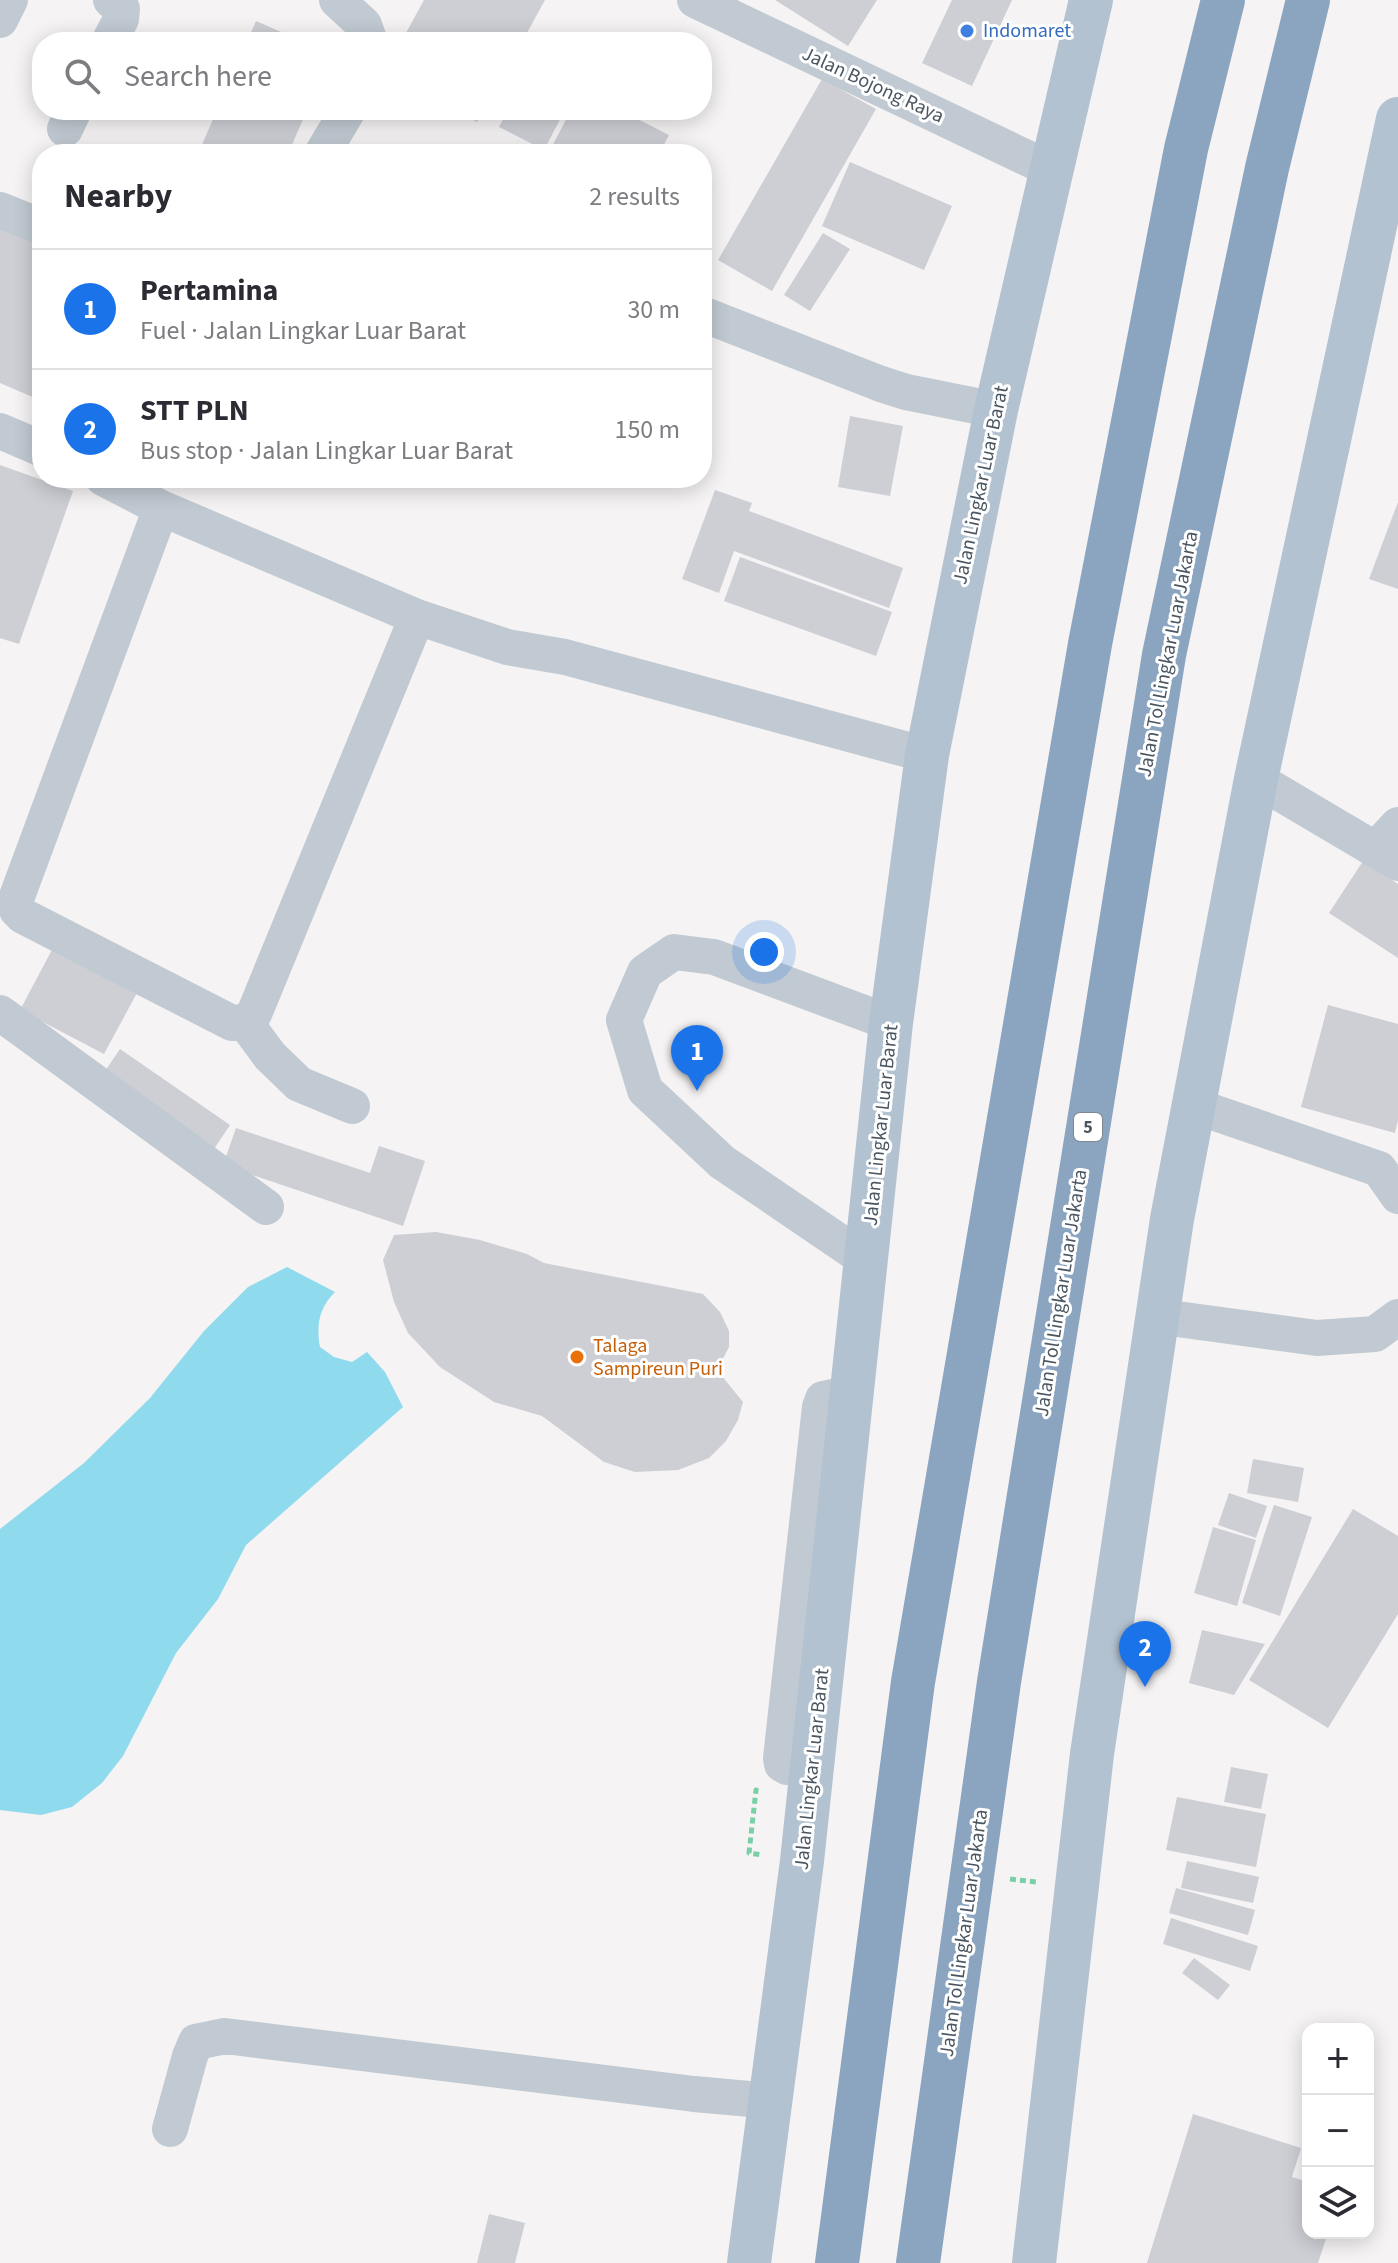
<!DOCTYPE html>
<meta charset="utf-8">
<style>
:root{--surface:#fff;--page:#f2f2f3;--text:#2b2b33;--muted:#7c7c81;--line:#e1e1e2;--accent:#1a73e8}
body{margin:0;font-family:"Source Sans 3",sans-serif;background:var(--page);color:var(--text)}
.controls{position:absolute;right:24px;bottom:24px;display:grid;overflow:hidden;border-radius:16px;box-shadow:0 4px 20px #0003}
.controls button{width:72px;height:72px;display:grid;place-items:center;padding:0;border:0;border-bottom:2px solid var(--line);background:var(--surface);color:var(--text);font:40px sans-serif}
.you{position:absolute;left:764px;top:952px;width:28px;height:28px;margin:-20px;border:6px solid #fff;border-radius:50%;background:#1a73e8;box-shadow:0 0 0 12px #1a73e833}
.badge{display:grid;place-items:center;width:52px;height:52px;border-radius:50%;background:var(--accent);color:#fff;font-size:26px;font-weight:700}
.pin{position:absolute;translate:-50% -66px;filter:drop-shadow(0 2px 4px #0008)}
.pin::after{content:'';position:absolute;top:42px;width:28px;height:24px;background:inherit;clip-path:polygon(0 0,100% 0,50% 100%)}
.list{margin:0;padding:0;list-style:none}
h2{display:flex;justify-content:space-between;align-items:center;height:104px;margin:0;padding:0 32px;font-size:34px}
h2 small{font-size:26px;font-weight:400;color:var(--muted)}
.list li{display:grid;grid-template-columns:52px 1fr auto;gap:24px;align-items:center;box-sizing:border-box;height:120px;padding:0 32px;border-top:2px solid var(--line)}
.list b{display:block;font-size:30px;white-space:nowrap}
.list p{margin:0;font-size:26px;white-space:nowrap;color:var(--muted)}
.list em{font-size:26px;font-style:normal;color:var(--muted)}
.icon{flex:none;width:44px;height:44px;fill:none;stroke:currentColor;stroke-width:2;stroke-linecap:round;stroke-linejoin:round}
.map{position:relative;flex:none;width:1398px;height:2263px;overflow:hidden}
.search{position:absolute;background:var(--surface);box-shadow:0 4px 20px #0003;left:32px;top:32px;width:680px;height:88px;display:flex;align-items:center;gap:20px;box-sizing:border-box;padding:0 28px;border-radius:32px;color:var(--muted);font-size:30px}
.panel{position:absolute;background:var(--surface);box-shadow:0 4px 20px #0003;left:32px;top:144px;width:680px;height:344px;border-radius:32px}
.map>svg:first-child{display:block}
</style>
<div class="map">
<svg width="1398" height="2263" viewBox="0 0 1398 2263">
<rect width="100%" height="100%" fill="#f5f3f3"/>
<path fill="#90daee" d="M287,1267L335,1292C319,1308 316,1325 320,1347L334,1357L352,1362L367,1352L385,1372L403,1407L246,1545L218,1599L176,1653L123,1756L102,1783L72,1807L41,1815L0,1810V1529L84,1463L150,1398L204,1331L248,1287Z"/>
<path fill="#cdcfd5" d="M424,0H545L522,42H401Z
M775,0H877L848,46Z
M952,0H1012L972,86L922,63Z
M256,21L304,42H247Z
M822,79L876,109L772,291L718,260Z
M217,110H307L288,154H198Z
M456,110H483L477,122Z
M508,110H565L544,150L499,127Z
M571,110H620L669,135L659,154H548Z
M850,162L952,206L924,270L822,226Z
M0,219L42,236V401L0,383Z
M823,233L850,249L810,311L784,295Z
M850,416L903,426L890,496L838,487Z
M0,465L73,491L19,644L0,638Z
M715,490L752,503L749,511L903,568L889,608L734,551L719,593L682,579Z
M1398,502V589L1369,579Z
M740,557L892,612L876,656L724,601Z
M1363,861L1398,884V958L1329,913Z
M54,946L138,991L104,1054L20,1010Z
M1328,1005L1398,1024V1120L1395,1133L1301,1107Z
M120,1049L230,1125L212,1152L101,1077Z
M236,1128L370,1173L379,1146L425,1161L403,1226L223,1165Z
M436,1232L480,1240L527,1254L544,1263L703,1294L720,1312L729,1331V1347L717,1370L743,1402L738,1420L726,1441L709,1458L678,1470L635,1472L604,1462L542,1416L494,1402L440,1367L408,1333L394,1302L383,1260L394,1235Z
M1253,1459L1304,1468L1298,1502L1247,1493Z
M1229,1493L1267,1506L1256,1538L1218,1525Z
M1274,1505L1312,1517L1280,1616L1242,1603Z
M1353,1509L1398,1536V1614L1328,1728L1249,1680Z
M1213,1527L1256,1540L1237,1606L1194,1593Z
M1202,1630L1265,1644L1234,1695L1189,1683Z
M1231,1767L1268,1774L1261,1809L1224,1802Z
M1177,1797L1266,1814L1256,1867L1166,1850Z
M1187,1861L1259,1877L1253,1903L1181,1888Z
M1176,1888L1255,1910L1248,1935L1169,1913Z
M1171,1918L1258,1946L1250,1971L1163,1944Z
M1194,1958L1230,1985L1218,2000L1182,1973Z
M1193,2114L1301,2148L1292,2177L1308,2182V2233H1328L1318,2263H1147Z
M489,2214L525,2223L515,2263H477Z"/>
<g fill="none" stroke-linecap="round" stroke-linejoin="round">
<path stroke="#7ad0a6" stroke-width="5" stroke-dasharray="6 4" stroke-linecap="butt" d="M758,1791L756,1790L749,1853L762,1855
M1010,1879L1036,1882"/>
<path stroke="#c1cad2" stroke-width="36" d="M337,0L364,25L370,42
M695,0L1050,169
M0,20L10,0
M109,42L121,19L122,9L111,0
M65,129L74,110
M322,154L348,110
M0,210L42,227
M702,314L881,384L906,392L996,410
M0,431L42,449
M103,478L161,508L417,617L507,647L565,657L927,755
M161,508L16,899L17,910L23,916L232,1023L245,1022L254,1014L417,617
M1256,779L1398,863
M1375,850L1398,825
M0,1013L266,1207
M245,1022L270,1056L299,1084L352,1106
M1192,1105L1379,1169L1398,1196
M866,1260L722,1162L645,1090L624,1020L645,972L674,952L714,957L891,1023
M1155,1316L1317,1338L1375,1334L1398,1317
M813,1769L787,1767L782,1764L781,1758L820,1407L823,1399L832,1397L852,1399
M170,2129L190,2056L196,2042L225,2036L694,2094L772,2101"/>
<path stroke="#b3c2d1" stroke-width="44" d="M749,2263L802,1861L891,1023L927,755L996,410L1091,0
M1034,2263L1092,1754L1172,1219L1256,779L1398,119"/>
<path stroke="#8ba5c1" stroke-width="44" d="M837,2263L913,1682L1090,644L1186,149L1223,0
M918,2263L999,1682L1164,655L1267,168L1308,0"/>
</g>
<circle fill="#3f7fe0" stroke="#fff" stroke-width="3" cx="967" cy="31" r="8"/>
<circle fill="#e8710a" stroke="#fff" stroke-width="3" cx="577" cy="1357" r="8"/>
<g text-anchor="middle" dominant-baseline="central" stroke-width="6" stroke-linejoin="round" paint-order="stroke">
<rect fill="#fff" stroke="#808990" stroke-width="2" x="1074" y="1113" width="28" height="28" rx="6"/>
<g font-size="18" font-weight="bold" fill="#4a5661">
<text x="1088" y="1127">5</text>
</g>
<g font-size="20" fill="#366cbe" stroke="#fff" text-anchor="start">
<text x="983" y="31">Indomaret</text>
</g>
<g font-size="20" fill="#4a5661" stroke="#fff">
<text transform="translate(873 85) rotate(25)">Jalan Bojong Raya</text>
<text transform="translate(981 485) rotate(-78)">Jalan Lingkar Luar Barat</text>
<text transform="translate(1168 654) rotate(-79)">Jalan Tol Lingkar Luar Jakarta</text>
<text transform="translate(881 1125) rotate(-84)">Jalan Lingkar Luar Barat</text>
<text transform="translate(1061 1293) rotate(-81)">Jalan Tol Lingkar Luar Jakarta</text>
<text transform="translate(812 1769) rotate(-84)">Jalan Lingkar Luar Barat</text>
<text transform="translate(964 1933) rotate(-82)">Jalan Tol Lingkar Luar Jakarta</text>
</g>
<g font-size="20" fill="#c56008" stroke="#fff" text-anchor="start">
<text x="593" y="1346">Talaga<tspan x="593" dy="23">Sampireun Puri</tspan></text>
</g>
</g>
</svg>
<div class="controls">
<button>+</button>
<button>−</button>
<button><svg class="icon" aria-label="layers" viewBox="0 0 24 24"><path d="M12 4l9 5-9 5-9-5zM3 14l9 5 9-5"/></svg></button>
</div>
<div class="you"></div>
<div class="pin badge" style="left:697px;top:1091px">1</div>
<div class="pin badge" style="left:1145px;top:1687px">2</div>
<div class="search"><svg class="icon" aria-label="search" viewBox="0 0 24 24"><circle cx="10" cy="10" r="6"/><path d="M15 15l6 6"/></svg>Search here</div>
<section class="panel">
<h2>Nearby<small>2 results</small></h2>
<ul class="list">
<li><span class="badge">1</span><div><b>Pertamina</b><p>Fuel · Jalan Lingkar Luar Barat</p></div><em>30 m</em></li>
<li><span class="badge">2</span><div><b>STT PLN</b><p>Bus stop · Jalan Lingkar Luar Barat</p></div><em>150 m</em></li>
</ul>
</section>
</div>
